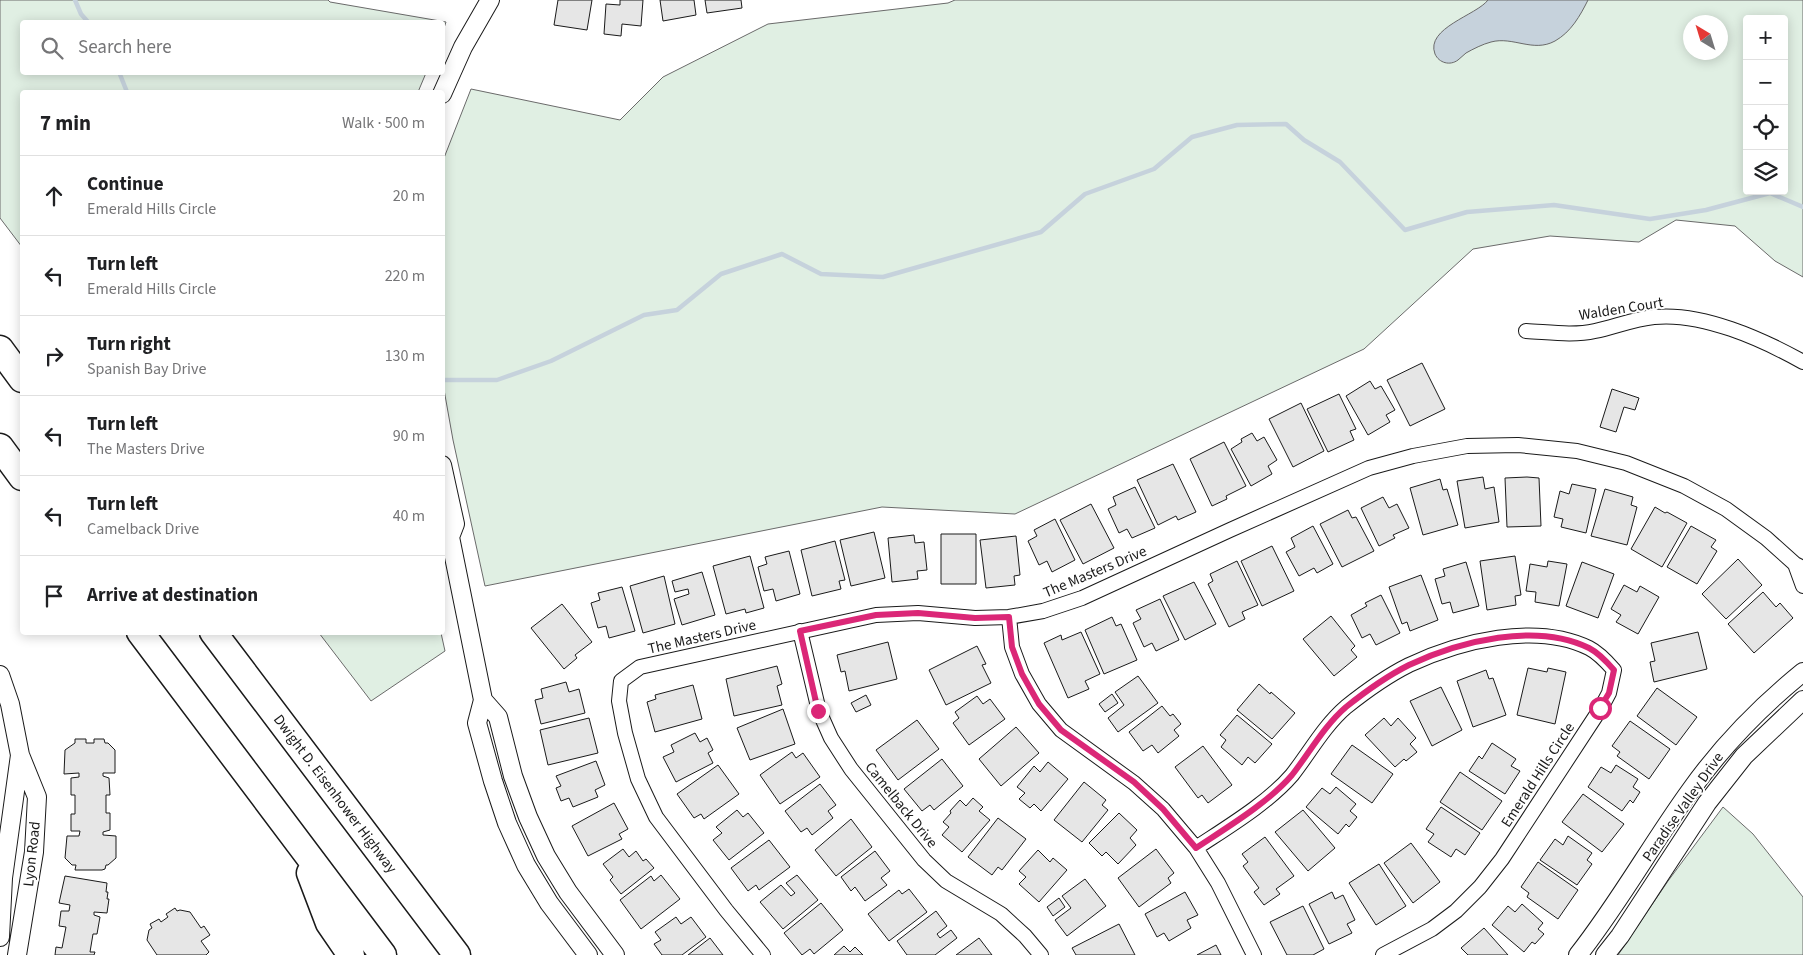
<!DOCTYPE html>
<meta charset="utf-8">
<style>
:root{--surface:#fff;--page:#f2f2f2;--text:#202124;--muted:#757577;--line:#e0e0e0}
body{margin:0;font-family:"Source Sans 3",sans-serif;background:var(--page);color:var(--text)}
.controls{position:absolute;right:15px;top:15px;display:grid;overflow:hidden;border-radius:5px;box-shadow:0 2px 12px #0003}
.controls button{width:45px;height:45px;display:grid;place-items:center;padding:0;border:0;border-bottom:1px solid var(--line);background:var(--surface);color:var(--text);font:25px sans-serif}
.compass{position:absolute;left:1683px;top:15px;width:45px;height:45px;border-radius:50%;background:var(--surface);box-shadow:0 2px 12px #0003;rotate:322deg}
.stop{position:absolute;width:15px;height:15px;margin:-11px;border:4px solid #db2777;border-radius:50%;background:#fff}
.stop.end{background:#db2777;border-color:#fff;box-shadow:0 1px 5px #0008}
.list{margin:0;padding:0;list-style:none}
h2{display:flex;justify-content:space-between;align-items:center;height:65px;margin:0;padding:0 20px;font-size:21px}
h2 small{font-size:16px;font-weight:400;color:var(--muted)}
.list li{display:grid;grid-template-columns:32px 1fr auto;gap:15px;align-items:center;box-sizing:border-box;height:80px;padding:0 20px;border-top:1px solid var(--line)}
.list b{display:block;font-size:19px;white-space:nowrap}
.list p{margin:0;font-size:16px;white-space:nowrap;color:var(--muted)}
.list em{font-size:16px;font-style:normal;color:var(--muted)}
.icon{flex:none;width:28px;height:28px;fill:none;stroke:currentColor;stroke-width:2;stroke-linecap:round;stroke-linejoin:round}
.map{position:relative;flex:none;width:1803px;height:955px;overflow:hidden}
.search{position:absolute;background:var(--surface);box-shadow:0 2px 12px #0003;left:20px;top:20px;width:425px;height:55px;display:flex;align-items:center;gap:12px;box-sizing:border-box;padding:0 18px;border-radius:5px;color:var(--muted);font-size:19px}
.panel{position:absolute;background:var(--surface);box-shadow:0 2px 12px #0003;left:20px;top:90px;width:425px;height:545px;border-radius:5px}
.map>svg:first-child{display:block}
</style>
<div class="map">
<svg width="1803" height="955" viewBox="0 0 1803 955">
<rect width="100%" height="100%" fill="#fff"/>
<path fill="#e0efe3" stroke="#6a6a6a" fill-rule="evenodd" d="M0,0H328L330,2L446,22L443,31L442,22H22V72L426,73L418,92H22V247L0,218Z
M955,0H1803V277L1775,261L1735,226L1676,220L1639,242L1550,236L1473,249L1364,349L1015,514L882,507L485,586L453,440L443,384L442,163L471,89L620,120L663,77L768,24L948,3ZM1747,19H1784V191H1747ZM1690,22H1720V52H1690Z
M319,633H441L445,651L371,701Z
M1723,807L1753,834L1803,897V955H1618L1668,881Z"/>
<path fill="#c6d2dc" stroke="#6a6a6a" d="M1488,0H1588C1580,16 1571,32 1555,41C1533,53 1513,36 1491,42C1483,44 1473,49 1466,53C1463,55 1461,58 1458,60C1450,66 1439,63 1435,54C1425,28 1477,15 1488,0Z"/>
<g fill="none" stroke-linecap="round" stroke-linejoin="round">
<path stroke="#c6d2dc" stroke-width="4.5" d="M75,0L81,14L88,22
M119,72L127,92
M442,380H497L551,361L644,315L677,310L721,274L782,254L821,274L883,277L1041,232L1085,194L1154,169L1192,137L1237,125L1286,124L1304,140L1340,162L1405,230L1467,212L1554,205L1650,219L1706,210L1770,193L1803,207"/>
</g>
<path fill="#e6e6e6" stroke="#1a1a1a" d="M558,0H592L587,30L554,25Z
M620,0H643L641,26L622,24L621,36L604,34L606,4L620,5Z
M660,0H694L696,15L663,21Z
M705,0H741L742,8L707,13Z
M1422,363L1445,409L1410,426L1387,380Z
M1370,381L1375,389L1381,386L1395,410L1386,415L1390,422L1368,435L1346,396Z
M1612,389L1639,398L1635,410L1624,407L1616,432L1600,427Z
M1339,394L1356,429L1350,431L1354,440L1328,452L1307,409Z
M1301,403L1324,451L1293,467L1269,419Z
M1252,433L1257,441L1264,437L1277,460L1268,466L1272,474L1251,486L1231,449L1242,442L1241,439Z
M1224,442L1246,486L1226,496L1227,499L1212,506L1190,459Z
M1173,464L1196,512L1178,520L1176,516L1158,525L1137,480Z
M1483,477L1485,489L1494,487L1499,522L1465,528L1457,481Z
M1527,477L1539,478L1541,526L1507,527L1505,478Z
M1440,479L1443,490L1447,489L1458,525L1423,535L1410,488Z
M1572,484L1596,489L1586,533L1561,527L1563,519L1554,517L1560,491L1569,494Z
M1135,487L1155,528L1132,538L1127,529L1119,533L1108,509L1116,505L1113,497Z
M1605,489L1633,497L1631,505L1637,507L1627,545L1591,536Z
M1383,497L1389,508L1397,504L1409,528L1393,535L1395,538L1379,546L1361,508Z
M1091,504L1114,548L1083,564L1060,520Z
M1655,507L1665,513L1667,512L1687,523L1662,567L1631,549Z
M1348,510L1352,518L1356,517L1374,551L1342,567L1320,524Z
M1055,519L1075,560L1052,572L1047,561L1039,565L1028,541L1037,536L1034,530Z
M1313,526L1333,564L1317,573L1314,568L1299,576L1286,552L1295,547L1291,538Z
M1691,526L1716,540L1711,547L1717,551L1697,584L1667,567Z
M874,532L885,578L851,586L840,540Z
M941,534H976V584H941Z
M914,535L915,543L924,542L927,570L917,571L918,579L892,582L888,538Z
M1016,536L1020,575L1014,576L1015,585L986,588L980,540Z
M835,541L845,580L839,581L841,589L812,596L801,550Z
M1272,546L1294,591L1262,606L1241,561Z
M789,551L800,594L776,601L773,589L764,591L758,567L767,564L765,557Z
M750,556L764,608L746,613L745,609L726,614L713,566Z
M1515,556L1521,595L1515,596L1516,605L1487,610L1480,561Z
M1738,559L1762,585L1726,619L1702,594Z
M1237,561L1258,605L1242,612L1245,619L1229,627L1208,584L1213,581L1210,574Z
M1548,561L1567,564L1559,606L1535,602L1536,592L1526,591L1530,564L1547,567Z
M1466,562L1479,606L1453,613L1450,602L1442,604L1435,579L1445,576L1443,569Z
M1582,562L1614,574L1598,618L1566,606Z
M702,572L715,615L682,625L674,599L689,594L688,589L675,592L672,581Z
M1421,575L1438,620L1410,631L1407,622L1402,624L1389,587Z
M664,576L675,624L643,633L630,586Z
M1194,582L1216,624L1185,640L1163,596Z
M1624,585L1637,592L1640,586L1659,597L1638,634L1616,622L1621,615L1611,609Z
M622,587L635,631L609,638L606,626L598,628L591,603L600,600L598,593Z
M1763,592L1776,607L1780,603L1793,618L1754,653L1728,624Z
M1381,595L1400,633L1376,645L1370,634L1362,638L1351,615L1367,606L1365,603Z
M1160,599L1179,640L1156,651L1152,643L1144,647L1133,623L1141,619L1136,610Z
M562,604L592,642L575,655L577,658L564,669L531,628Z
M1331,616L1355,646L1351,650L1357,657L1334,676L1303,639Z
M1112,617L1116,626L1121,624L1137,660L1104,674L1085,630Z
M1081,632L1100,674L1085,681L1089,689L1068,698L1044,643L1061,635L1062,640Z
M1698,632L1707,669L1654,682L1650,662L1655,661L1651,643Z
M888,642L897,679L849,691L845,671L841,672L837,655Z
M977,646L986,664L982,665L991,683L946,705L929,670Z
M777,666L782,684L777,686L782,705L734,716L726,679Z
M1528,668L1547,672L1548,668L1566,672L1555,724L1517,715Z
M1486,670L1489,679L1493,678L1506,715L1473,727L1457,681Z
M1138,676L1158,703L1118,732L1108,718L1124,705L1115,692Z
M566,682L569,692L579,689L585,713L541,724L535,700L543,698L541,689Z
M1259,684L1270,694L1271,692L1295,713L1272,739L1237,710Z
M693,685L702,719L655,732L647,702L656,699L655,695Z
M1441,687L1462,730L1432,746L1410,701Z
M1657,688L1697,717L1676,745L1637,716Z
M1112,694L1118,703L1105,712L1099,704Z
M866,695L871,705L856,712L851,703Z
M977,696L983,704L990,699L1005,719L969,745L953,723L959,718L955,712Z
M1162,706L1170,716L1173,714L1181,724L1174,730L1179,736L1158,753L1152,745L1143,751L1129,732Z
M783,709L795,744L750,760L737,728Z
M1237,715L1272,744L1255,763L1248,757L1242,765L1221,747L1226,740L1220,735Z
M589,718L598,753L548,765L540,730Z
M1384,718L1391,726L1398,718L1416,738L1410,744L1417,752L1406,761L1404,759L1395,767L1365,735Z
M917,720L939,749L898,780L876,750Z
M1630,721L1670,749L1649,779L1617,756L1620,752L1612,746Z
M1016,727L1039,753L1001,786L979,759Z
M695,733L700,742L707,738L713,750L708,753L713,763L676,782L663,757L674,752L671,745Z
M75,739H86V743H94V739H104L105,743H108L115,750V773H103V776L109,778L110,795H106V813H110V830L103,832V835L116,836V858L108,865H106L105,869L102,870H75L76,865H72L65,858L67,836H79L80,831H71V814H75V795H71V778L79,777V773L64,774L65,750L75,743Z
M1492,743L1516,759L1511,766L1520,771L1505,794L1469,771L1479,756L1482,759Z
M1352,745L1393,774L1372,803L1331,774Z
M1203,746L1232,785L1208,803L1202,795L1198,798L1175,767Z
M792,752L796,758L803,753L820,777L780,804L760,775Z
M942,759L963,786L934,810L930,805L922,811L904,789Z
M596,761L605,785L595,790L598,797L573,807L569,798L561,801L556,788L561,786L556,776Z
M1048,762L1068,779L1041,811L1034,804L1030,808L1019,799L1025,793L1017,787L1034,766L1040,772Z
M718,765L739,794L704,819L701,814L694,818L677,794Z
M1616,765L1638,779L1633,787L1640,792L1633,803L1630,800L1622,811L1588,787L1601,767L1611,773Z
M1460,772L1502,801L1482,830L1440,802Z
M1084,782L1106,800L1102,805L1108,810L1082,842L1054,820Z
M820,784L836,805L828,811L833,818L812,835L807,828L801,832L785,811Z
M1336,787L1356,804L1350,811L1357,817L1349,827L1346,824L1338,834L1306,807L1322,788L1330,794Z
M1583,794L1624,824L1602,852L1562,822Z
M973,798L983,807L979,811L990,820L962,852L942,835L949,827L943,822L951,813L950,811L960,800L966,806Z
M614,803L628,829L619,834L622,839L588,856L572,826Z
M1441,807L1480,833L1465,855L1456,849L1451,857L1428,842L1434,834L1426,829Z
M737,810L743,817L748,813L764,833L729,860L713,840L722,833L716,827Z
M1303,810L1335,848L1308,871L1275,832Z
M1119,813L1137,830L1130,838L1136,845L1118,864L1106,852L1102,856L1089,843Z
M998,818L1026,839L1002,870L998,867L992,875L968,857Z
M851,819L872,847L836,876L815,850Z
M1568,836L1592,853L1587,860L1592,864L1577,885L1540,860L1555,839L1563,845Z
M1265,837L1294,876L1276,889L1280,894L1264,905L1254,892L1259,888L1243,866L1248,862L1242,854Z
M769,840L790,867L759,890L756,885L748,891L731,868Z
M1411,843L1440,882L1413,903L1384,863Z
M623,849L629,857L636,851L643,861L646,859L654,868L621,894L610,880L613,877L603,864Z
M1156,849L1174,873L1168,878L1171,883L1139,907L1118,878Z
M1038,850L1050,862L1053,858L1067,870L1039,902L1019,884L1026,877L1019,871Z
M875,851L890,871L881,878L887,885L865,901L855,887L851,891L841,877Z
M1538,862L1578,890L1558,919L1527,897L1529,893L1521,887Z
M1379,864L1406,906L1376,925L1349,883Z
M661,875L680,899L641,929L620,900L651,876L654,881Z
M797,875L818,900L783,929L760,902L781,885L791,896L795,893L786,883Z
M65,876L107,883L106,892H108L107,899H109L107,913L94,912V915L100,917L97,934H93L90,952H95L94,955H55L56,947L62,948L66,927L59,926L61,911H69L70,905L59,903Z
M1085,879L1106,906L1067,936L1055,920L1071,908L1062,896Z
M909,889L927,912L889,941L868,914L899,890L902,894Z
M1185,892L1198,915L1187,920L1191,928L1169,941L1164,933L1157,937L1145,914Z
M1332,892L1335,899L1343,895L1355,920L1347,924L1352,933L1329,944L1309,904Z
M1059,898L1065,907L1053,916L1047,907Z
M821,903L843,930L814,954L810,949L802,955L784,933Z
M1522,904L1543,923L1538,929L1544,934L1535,944L1532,942L1524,952L1492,925L1508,906L1515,912Z
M1303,906L1324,949L1313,955H1287L1270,922Z
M175,908L177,911L180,910L190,912L201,928L204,926L210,935L201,941L209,952L206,955H157L147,940L149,930L152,928L150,924L159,919L161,922L168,917L166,914Z
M936,911L947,926L937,934L940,938L951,930L957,938L935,955H907L897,941Z
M676,917L681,924L691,917L706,937L682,955H662L654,944L661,940L655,932Z
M1119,924L1135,955H1076L1072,948Z
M1484,928L1508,955H1468L1461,948Z
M710,938L723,955H688Z
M979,938L992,955H956Z
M1216,945L1221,955H1197Z
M844,946L850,952L855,947L863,955H834Z"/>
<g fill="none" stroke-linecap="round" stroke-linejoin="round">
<g stroke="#1a1a1a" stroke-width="16">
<path id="minor" d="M1526,331C1548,332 1573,336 1595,331C1614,327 1634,319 1654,317C1702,312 1762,339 1803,362
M1795,564L1803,586
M1009,617L1012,647L1022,674L1039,704L1061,730L1134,783L1163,809L1196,848L1218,883L1254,955
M800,631L819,711L831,738L851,769L924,860L946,881L1001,914L1025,936L1041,955
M1196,848C1226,828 1268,803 1292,775C1310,752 1324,726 1346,707C1366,691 1387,676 1409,665C1460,641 1536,622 1589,648C1599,653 1607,662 1614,670L1609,693L1601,708L1502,859L1480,887L1456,911L1432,929L1383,955
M763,955L726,910L656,817L638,779L625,733L619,701L621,681L640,667L876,615L918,613L975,618L1009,617L1043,611L1082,598L1230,530L1369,468L1413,456L1467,446L1518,445L1577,451L1626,463L1684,486L1726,509L1766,538L1795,564L1803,568"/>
</g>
<g stroke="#1a1a1a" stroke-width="20">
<path id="tertiary" d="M442,94L463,47L490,0
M442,465L455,524L450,537
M442,529L450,537L483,700L477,723L493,781L507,823L526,865L549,903L588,955
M0,675L10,704L20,755L37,797L34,852L17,955
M483,700L498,717L513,776L528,817L546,856L568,892L615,955
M0,937L3,878L20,755
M1578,955C1619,903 1651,845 1690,791C1722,746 1760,707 1803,672
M1605,955L1620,936L1707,803L1744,756L1803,700"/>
</g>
<g stroke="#1a1a1a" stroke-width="29">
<path id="motorway" d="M0,349L22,379
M0,447L22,477
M140,632L383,955
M213,632L457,955
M310,873L329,923L351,955"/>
</g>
<use href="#minor" stroke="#fff" stroke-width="14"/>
<use href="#tertiary" stroke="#fff" stroke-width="18"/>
<use href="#motorway" stroke="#fff" stroke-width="26"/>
</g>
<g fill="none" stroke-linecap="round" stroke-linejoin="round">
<path stroke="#db2777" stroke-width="6" d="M818,711L800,631L876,615L918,613L975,618L1009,617L1012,647L1022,674L1039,704L1061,730L1134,782L1163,809L1196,848C1226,828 1268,803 1292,775C1310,752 1324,726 1346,707C1366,691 1387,676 1409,665C1460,641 1536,622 1589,648C1599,653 1607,662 1614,670L1609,693L1600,708"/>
</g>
<g text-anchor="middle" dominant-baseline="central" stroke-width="4" stroke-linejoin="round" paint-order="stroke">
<g font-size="15" fill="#1a1a1a" stroke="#fff">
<text transform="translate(1621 309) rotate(-9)">Walden Court</text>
<text transform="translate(1095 572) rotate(-23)">The Masters Drive</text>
<text transform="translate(702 637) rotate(-13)">The Masters Drive</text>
<text transform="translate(1538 775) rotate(-57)">Emerald Hills Circle</text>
<text transform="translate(335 794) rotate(53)">Dwight D. Eisenhower Highway</text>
<text transform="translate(901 805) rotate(51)">Camelback Drive</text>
<text transform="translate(1683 807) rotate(-55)">Paradise Valley Drive</text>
<text transform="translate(32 854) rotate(-84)">Lyon Road</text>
</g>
</g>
</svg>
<div class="controls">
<button>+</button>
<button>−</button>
<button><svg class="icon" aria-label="locate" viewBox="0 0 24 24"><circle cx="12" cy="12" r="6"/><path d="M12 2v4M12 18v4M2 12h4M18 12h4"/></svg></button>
<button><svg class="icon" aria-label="layers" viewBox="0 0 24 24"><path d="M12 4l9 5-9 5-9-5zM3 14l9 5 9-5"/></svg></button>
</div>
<svg class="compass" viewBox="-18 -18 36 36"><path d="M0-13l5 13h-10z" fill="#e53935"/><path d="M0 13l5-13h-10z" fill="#757577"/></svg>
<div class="stop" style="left:1600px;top:708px"></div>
<div class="stop end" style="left:818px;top:711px"></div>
<div class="search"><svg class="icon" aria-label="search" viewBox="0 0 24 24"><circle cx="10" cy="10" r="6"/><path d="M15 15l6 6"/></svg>Search here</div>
<section class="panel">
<h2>7 min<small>Walk · 500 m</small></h2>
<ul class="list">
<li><svg class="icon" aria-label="ahead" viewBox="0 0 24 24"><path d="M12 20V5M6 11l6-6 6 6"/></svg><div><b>Continue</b><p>Emerald Hills Circle</p></div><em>20 m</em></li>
<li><svg class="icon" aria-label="left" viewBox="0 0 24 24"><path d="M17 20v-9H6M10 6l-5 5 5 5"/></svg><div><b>Turn left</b><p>Emerald Hills Circle</p></div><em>220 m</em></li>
<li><svg class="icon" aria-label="right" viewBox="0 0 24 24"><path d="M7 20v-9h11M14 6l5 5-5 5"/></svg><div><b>Turn right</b><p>Spanish Bay Drive</p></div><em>130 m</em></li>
<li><svg class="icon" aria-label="left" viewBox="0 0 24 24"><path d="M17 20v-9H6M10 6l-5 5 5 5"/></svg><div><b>Turn left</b><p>The Masters Drive</p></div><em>90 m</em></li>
<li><svg class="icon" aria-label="left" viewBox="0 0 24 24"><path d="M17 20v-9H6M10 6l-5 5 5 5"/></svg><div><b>Turn left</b><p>Camelback Drive</p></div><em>40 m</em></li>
<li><svg class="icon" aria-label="arrive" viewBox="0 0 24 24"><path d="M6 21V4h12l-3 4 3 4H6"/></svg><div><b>Arrive at destination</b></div></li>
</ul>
</section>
</div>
